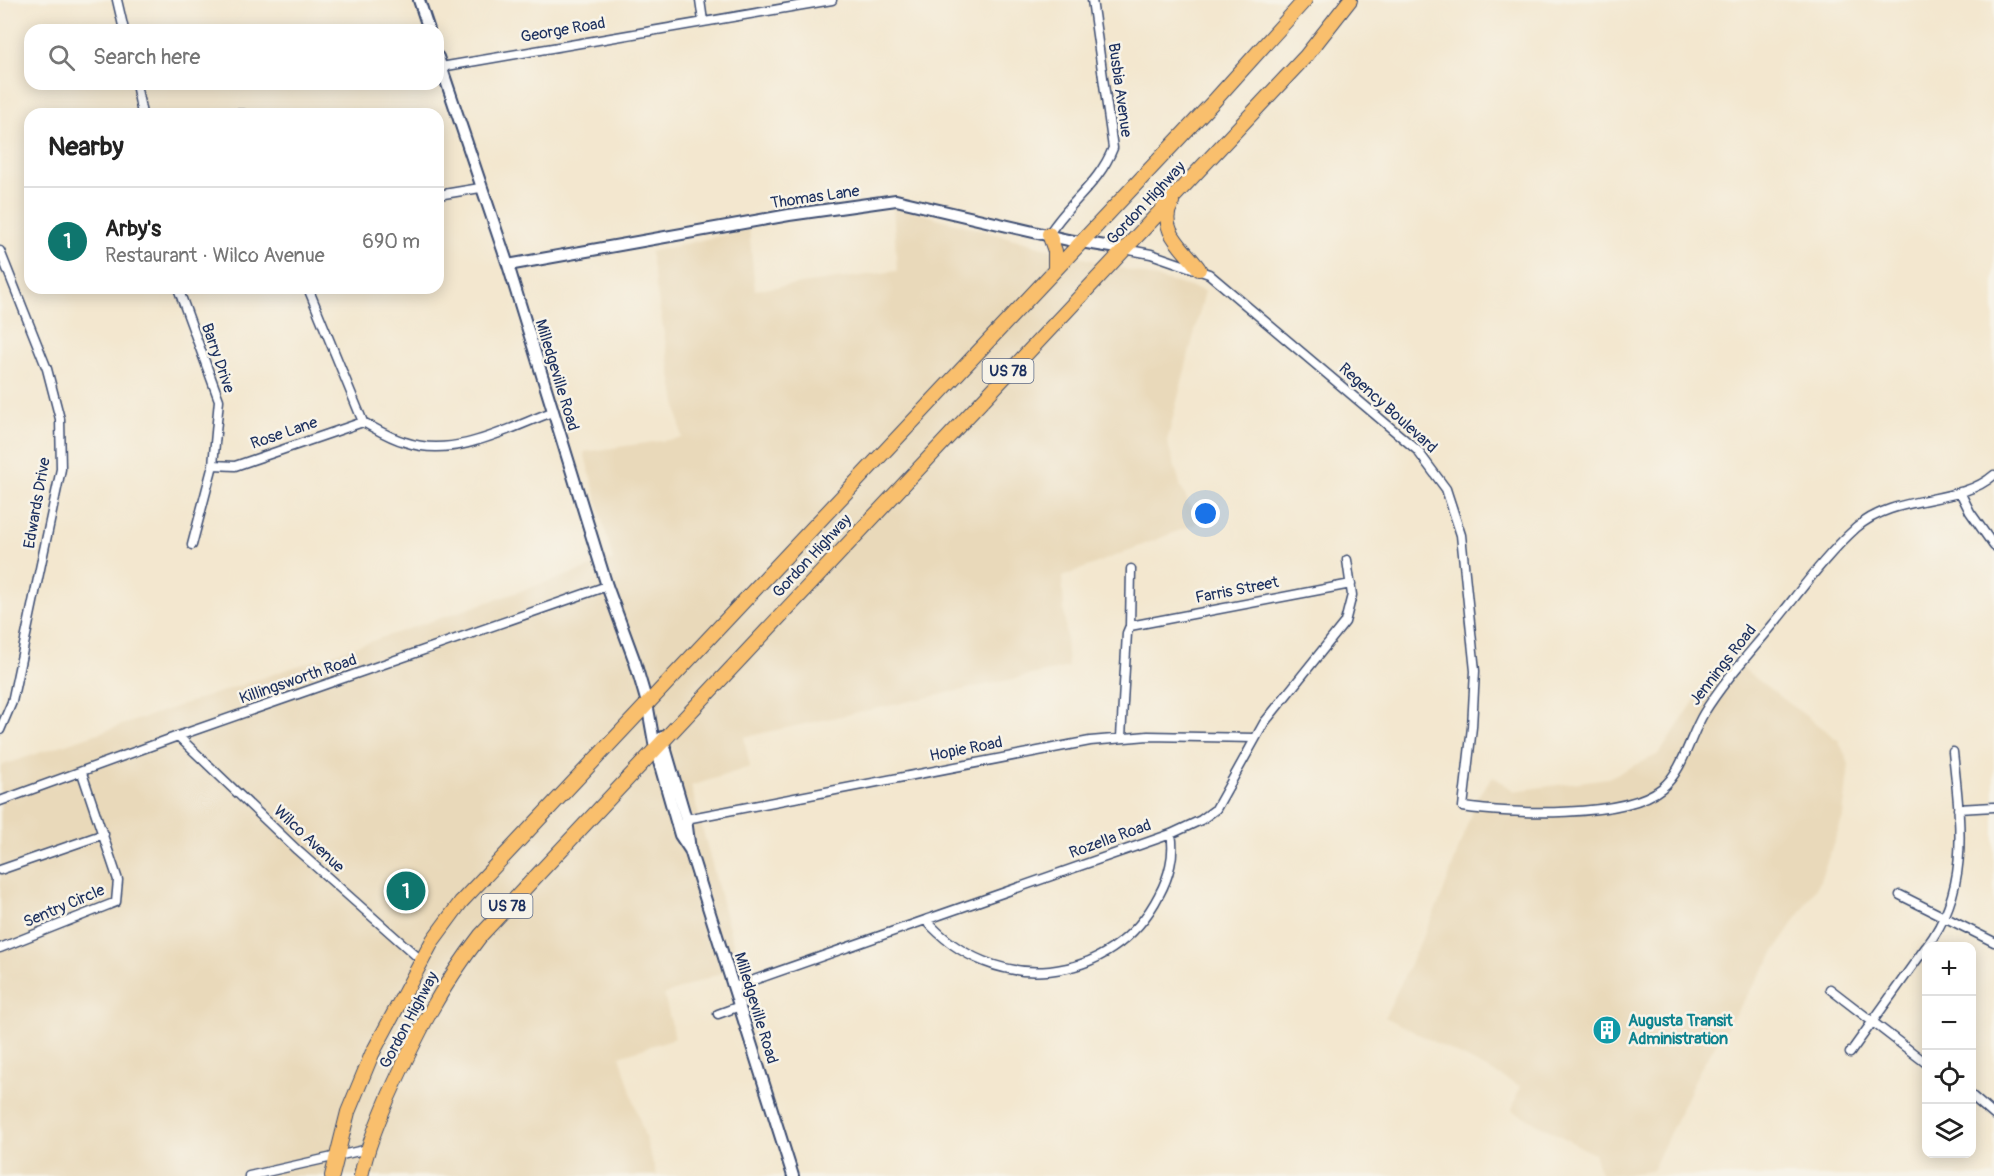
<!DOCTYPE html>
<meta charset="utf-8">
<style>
:root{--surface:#fff;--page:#f2f2f2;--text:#222;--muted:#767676;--line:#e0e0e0;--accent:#0f766e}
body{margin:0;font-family:Pangolin,sans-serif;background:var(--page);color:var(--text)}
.controls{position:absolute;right:18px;bottom:18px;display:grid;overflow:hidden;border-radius:12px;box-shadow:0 3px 15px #0003}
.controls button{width:54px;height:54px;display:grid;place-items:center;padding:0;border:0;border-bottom:2px solid var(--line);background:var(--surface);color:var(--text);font:30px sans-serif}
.you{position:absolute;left:1206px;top:514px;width:21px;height:21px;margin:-15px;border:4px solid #fff;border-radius:50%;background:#1a73e8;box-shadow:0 0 0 9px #1a73e833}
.badge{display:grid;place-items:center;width:39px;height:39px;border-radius:50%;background:var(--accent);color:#fff;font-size:20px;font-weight:700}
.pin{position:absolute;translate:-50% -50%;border:3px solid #fff;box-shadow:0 2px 6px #0006}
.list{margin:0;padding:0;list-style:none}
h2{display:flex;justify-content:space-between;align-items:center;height:78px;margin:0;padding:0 24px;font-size:26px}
h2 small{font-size:20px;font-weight:400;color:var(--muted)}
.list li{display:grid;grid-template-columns:39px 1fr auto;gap:18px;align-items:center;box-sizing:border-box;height:108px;padding:0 24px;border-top:2px solid var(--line)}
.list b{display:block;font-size:22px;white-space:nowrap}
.list p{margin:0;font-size:20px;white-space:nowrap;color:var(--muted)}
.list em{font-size:20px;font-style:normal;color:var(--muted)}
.icon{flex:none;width:33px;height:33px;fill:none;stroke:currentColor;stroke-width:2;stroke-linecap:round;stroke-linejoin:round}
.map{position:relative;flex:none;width:1994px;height:1176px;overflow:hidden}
.search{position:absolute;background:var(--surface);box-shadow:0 3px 15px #0003;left:24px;top:24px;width:420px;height:66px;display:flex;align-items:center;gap:15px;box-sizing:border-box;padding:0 21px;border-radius:18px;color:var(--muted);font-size:22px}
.panel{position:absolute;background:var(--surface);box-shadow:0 3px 15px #0003;left:24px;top:108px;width:420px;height:186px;border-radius:18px}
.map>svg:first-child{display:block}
</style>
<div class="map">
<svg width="1994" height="1176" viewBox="0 0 1994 1176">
<rect width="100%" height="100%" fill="#f7f3e8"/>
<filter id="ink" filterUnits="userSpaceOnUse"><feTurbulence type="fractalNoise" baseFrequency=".0167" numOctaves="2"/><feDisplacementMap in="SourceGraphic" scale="12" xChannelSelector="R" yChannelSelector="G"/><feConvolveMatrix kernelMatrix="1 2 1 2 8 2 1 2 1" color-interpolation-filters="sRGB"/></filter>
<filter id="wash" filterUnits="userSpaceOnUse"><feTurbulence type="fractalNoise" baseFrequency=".008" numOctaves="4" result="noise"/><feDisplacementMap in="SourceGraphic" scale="24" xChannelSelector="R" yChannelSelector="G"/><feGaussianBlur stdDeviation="1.35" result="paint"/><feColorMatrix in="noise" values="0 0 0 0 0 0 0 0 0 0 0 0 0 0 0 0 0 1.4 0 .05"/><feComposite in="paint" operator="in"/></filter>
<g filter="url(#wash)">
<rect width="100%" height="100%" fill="#f3e7cf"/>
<path fill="#e9d9ba" d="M893,206L1205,291L1167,441L1181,487L1198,523L1062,577L1068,667L744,737L750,767L691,786L739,966L664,995L675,1038L620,1056L657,1176H0V766L613,560L584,452L682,438L650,252L749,229L755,290L897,271Z
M1725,655L1839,741L1849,764L1843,817L1819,883L1700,1069L1652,1171L1602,1176L1594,1154L1512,1110L1520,1086L1385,1017L1442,896L1477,797L1493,776L1514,791L1608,778L1659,754Z"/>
</g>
<g filter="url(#ink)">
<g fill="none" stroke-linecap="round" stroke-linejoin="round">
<g stroke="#3b4b6f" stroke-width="11">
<path id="minor" d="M117,0L124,30
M700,0L703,21
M441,67L832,0
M136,84L142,114
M209,114H244
M438,195L480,188
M1049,234C1069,202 1099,184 1113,148L1092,0
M1124,249L1151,254L1209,274L1417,450L1446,489L1461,535L1475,671L1472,727L1463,807C1509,814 1625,819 1662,788C1683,771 1690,736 1704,713C1723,682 1748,655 1771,627C1799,593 1824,557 1856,528C1895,493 1959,506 1994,475
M0,251L47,369L60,419L61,469L12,702L0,730
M178,288L219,400L213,465L192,545
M308,288L363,422C376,429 390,438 405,442C454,459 507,429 552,412
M213,465L235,466L363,422
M1960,492L1970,512L1994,546
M1130,626L1131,569
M178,736L297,850L422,961
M1121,737L1127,633L1130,626L1351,584
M0,801L178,736L607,586
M1958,809L1994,807
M686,819L1090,741L1148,736L1254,738
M0,870L104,834
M1900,895L1994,942
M926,920C993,997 1112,987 1159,895C1169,877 1175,854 1171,834
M1927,946C1971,887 1960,822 1953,752
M0,948L116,902L118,880L82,773
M734,987L1171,834L1201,820L1216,809L1264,723L1345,622L1352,595L1347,560
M1830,989L1926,1063
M718,1014L740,1006
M1850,1053L1926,947
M1972,1096L1994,1115
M249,1176L368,1149"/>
</g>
<g stroke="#3b4b6f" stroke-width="14">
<path id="tertiary" d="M419,0L429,30
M438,57L508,265L607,586L635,662L647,703L655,748L680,835L690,850
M508,265L789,215L896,200L1068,240L1124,249
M662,737L686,819L690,850L793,1176"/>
</g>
<g stroke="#3b4b6f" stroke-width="16">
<path id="trunk" d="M1172,203C1156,229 1185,249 1199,269
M1049,234L1055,251V269
M332,1176L348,1112L372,1054L433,940L461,902L1215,100L1305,0
M361,1176C367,1148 377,1124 388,1098C416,1036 439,989 481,935L1306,56L1350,0"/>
</g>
<use href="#minor" stroke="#fff" stroke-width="8"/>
<use href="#tertiary" stroke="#fff" stroke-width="10"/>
<use href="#trunk" stroke="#f9bf6d" stroke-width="14"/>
</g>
</g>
<defs>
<g id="building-disc" transform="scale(1.5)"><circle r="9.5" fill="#0f9aa8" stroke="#f7f3e8"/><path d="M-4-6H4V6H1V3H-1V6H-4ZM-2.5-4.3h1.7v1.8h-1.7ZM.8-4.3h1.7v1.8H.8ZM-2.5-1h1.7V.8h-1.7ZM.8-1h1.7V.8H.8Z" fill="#fff"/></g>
</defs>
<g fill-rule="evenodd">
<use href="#building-disc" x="1607" y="1030"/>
</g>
<g text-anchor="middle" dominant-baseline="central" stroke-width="5" stroke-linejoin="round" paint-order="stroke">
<g fill="#f7f3e8" stroke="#5d6a87" stroke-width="1.5">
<rect x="982.5" y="359" width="51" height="24" rx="4.5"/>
<rect x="481.5" y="894" width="51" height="24" rx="4.5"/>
</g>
<g font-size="15" font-weight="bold" fill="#1b2f5e">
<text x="1008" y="371">US 78</text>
<text x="507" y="906">US 78</text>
</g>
<g font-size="16" fill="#1b2f5e" stroke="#f7f3e8">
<text transform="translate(563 30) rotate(-10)">George Road</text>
<text transform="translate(1120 90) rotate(82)">Busbia Avenue</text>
<text transform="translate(815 197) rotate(-8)">Thomas Lane</text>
<text transform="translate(1146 203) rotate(-47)">Gordon Highway</text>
<text transform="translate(218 358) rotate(71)">Barry Drive</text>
<text transform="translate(557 375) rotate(73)">Milledgeville Road</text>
<text transform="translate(1388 408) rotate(42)">Regency Boulevard</text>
<text transform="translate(284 433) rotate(-19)">Rose Lane</text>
<text transform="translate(37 503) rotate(-80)">Edwards Drive</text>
<text transform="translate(812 556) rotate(-47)">Gordon Highway</text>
<text transform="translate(1237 590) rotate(-11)">Farris Street</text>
<text transform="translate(1723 665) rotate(-52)">Jennings Road</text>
<text transform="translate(298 679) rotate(-19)">Killingsworth Road</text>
<text transform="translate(966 749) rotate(-11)">Hopie Road</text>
<text transform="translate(309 839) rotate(43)">Wilco Avenue</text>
<text transform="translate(1110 839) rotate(-20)">Rozella Road</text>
<text transform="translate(64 906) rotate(-23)">Sentry Circle</text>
<text transform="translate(756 1008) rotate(73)">Milledgeville Road</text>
<text transform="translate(409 1020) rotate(-62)">Gordon Highway</text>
</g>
<g font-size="16" font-weight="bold" fill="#0d838f" stroke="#f7f3e8" text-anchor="start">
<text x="1628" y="1021">Augusta Transit<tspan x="1628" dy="18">Administration</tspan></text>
</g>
</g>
</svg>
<div class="controls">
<button>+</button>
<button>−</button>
<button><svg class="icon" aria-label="locate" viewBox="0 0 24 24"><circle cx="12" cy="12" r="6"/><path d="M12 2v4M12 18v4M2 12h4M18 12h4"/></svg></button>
<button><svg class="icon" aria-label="layers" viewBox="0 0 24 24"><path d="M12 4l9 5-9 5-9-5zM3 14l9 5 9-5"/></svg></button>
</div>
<div class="you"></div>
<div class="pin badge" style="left:406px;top:891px">1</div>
<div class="search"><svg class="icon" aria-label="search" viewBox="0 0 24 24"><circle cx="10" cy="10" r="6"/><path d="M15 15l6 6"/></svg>Search here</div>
<section class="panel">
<h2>Nearby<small></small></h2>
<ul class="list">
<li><span class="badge">1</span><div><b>Arby's</b><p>Restaurant · Wilco Avenue</p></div><em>690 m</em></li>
</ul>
</section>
</div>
